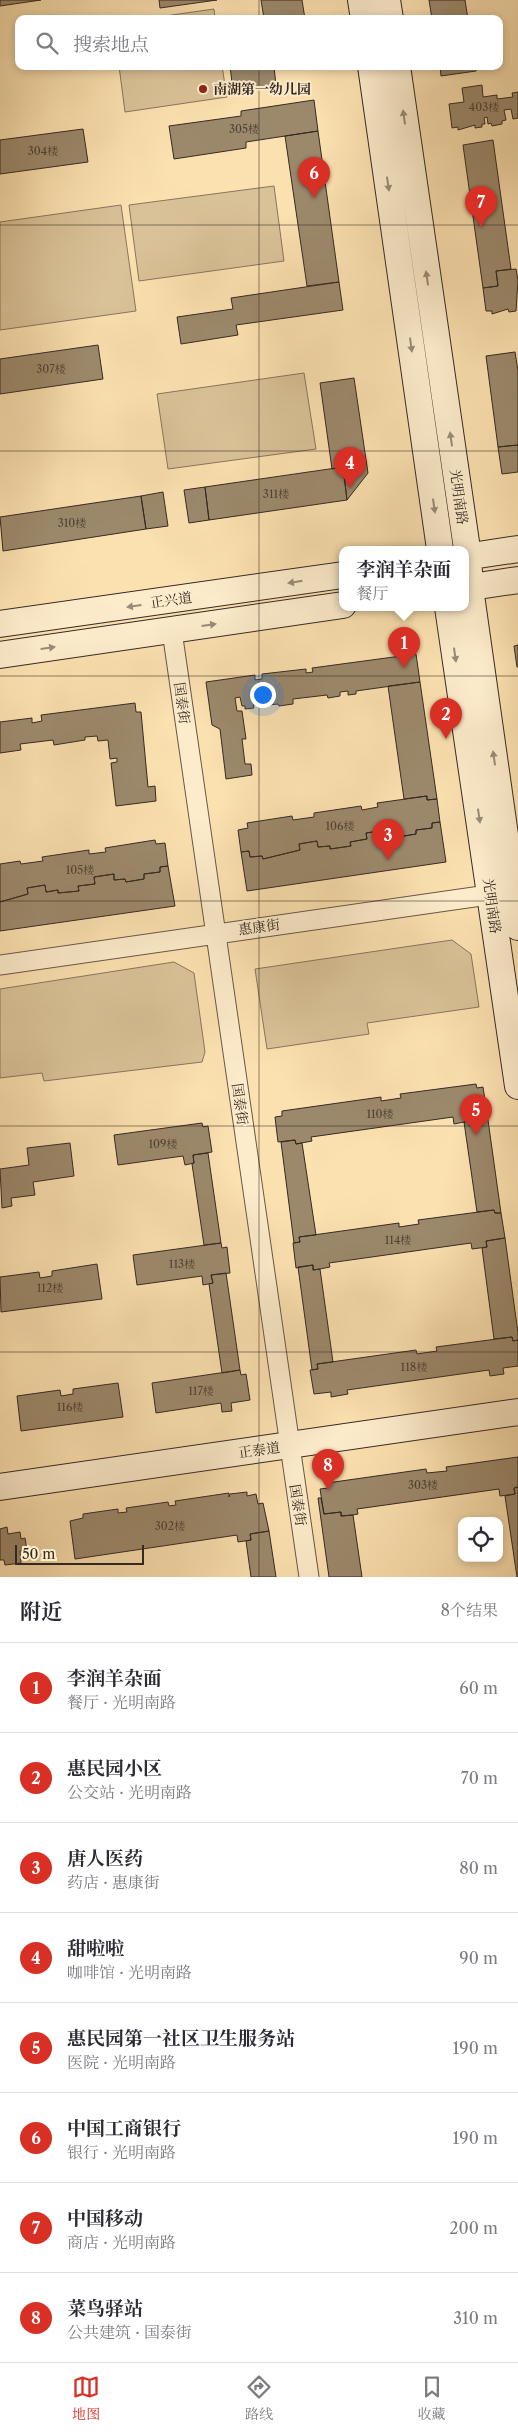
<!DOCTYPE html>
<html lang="zh">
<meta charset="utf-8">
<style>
:root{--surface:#fff;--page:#f7f7f7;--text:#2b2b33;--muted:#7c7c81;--line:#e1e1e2;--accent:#d93025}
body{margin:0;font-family:"Libre Caslon Text","Noto Serif SC",serif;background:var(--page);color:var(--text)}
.controls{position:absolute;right:15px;bottom:15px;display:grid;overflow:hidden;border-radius:10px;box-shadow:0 2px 8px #0003}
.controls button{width:45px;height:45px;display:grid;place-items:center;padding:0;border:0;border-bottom:1px solid var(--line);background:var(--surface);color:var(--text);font:25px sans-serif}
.scale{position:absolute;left:15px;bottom:12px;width:129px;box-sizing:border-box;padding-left:5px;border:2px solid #352a22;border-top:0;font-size:14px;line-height:18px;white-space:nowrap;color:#352a22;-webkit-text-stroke:4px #fdeccc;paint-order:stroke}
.you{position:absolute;left:262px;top:694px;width:18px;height:18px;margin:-12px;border:4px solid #fff;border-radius:50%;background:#1a73e8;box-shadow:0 0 0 8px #1a73e833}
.badge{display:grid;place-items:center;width:32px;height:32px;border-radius:50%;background:var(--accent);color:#fff;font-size:16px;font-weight:700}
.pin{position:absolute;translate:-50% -41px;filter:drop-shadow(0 1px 2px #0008)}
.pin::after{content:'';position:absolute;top:26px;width:18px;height:15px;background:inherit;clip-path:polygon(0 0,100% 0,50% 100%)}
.popup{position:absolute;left:339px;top:546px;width:130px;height:65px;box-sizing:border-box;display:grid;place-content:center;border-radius:10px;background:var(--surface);filter:drop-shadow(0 1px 4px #0005);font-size:16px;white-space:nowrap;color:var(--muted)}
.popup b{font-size:19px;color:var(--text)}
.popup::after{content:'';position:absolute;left:50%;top:100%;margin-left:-10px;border:10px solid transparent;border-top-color:var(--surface)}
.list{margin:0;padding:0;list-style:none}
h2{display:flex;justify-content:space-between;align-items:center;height:65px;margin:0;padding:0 20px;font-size:21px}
h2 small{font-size:16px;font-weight:400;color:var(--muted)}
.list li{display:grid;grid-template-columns:32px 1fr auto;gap:15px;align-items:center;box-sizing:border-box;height:90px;padding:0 20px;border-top:1px solid var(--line)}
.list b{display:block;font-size:19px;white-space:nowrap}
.list p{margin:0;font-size:16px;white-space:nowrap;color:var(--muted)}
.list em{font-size:16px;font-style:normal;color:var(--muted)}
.icon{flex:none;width:28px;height:28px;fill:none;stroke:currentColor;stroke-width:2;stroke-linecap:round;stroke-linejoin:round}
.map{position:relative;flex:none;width:518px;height:1577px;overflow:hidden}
.search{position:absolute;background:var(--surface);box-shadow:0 2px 8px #0003;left:15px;right:15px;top:15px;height:55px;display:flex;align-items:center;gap:12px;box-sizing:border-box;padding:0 18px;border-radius:10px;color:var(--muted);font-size:19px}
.sheet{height:785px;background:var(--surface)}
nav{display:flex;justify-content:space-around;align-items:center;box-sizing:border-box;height:70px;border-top:1px solid var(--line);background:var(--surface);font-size:14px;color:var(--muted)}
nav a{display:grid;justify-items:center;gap:2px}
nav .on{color:var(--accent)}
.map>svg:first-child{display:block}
</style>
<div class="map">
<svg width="518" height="1577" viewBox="0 0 518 1577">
<rect width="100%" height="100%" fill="#fce1b0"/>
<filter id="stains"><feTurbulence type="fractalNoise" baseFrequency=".004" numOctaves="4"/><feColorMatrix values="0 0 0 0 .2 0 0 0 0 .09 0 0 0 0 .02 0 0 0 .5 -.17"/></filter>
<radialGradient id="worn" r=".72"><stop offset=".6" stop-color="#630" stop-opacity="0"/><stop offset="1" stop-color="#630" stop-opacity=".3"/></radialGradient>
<path fill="#dac298" stroke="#88765d" d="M214,9L215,19H144Z
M119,66H222L227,97L125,112Z
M274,186L284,261L139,281L129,205Z
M121,205L136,311L0,330V222Z
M304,373L316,449L168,469L157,394Z
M452,940L471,954L479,1007L367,1023L369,1034L267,1049L255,969Z
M174,962L194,973L205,1052L202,1062L44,1081L42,1073L0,1078V989Z"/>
<path fill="#9c896c" stroke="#352a22" d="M0,0H41L0,6Z
M159,0H217L160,8Z
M261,0H302L305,19H264Z
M429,0H465L468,19H432Z
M230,66H283L274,67L276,85L233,91Z
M440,66H475L476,71L441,76Z
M482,85L483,97L497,95V99L513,97L512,93L518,92V118L513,119L511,109L504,110L506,120L502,121V124L492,126L491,123L488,124L487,117L484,118L485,124H482V127L475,128V125L458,130V127L452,128L449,104L464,102L462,88Z
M314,100L318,131L246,142V148L174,159L169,126L241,116V111Z
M83,129L88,162L0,174V140Z
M318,131L339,282L307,286L285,136Z
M493,140L511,269L496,271L498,286L483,288L463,145Z
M516,269L518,280L516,311L509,312L508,309L492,314V311H486L483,288L498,286L496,271Z
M339,282L343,310L236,325L238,335L181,344L177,317L233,309L231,298Z
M98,345L103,379L0,394V359Z
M515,352L518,371V445L498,447L486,356Z
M354,378L368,473L347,500L343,467L332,469L320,383Z
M518,445V472L502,474L498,447Z
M343,467L347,500L209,520L205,487Z
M205,487L209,520L189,523L184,490Z
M163,492L168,526L146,529L141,496Z
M141,496L146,529L3,551L0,517Z
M518,645V667H517L514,646Z
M416,654L420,682L356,691V694L348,695V691L340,692V696L328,698L327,695L293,699V704L279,706L278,704L269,705V703L253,705L254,708L245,709V706H242L240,697L235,698L237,711H242L246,739H242L245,764H251L252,775L226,779L220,729L212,725L206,682L255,675V680L262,679V674L306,669V673L313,672L312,668Z
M420,682L437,799L427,800V796L404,799L388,686Z
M135,703L136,712H141L148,787L155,786L156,801L116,806L111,763L117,762V758L110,759L108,740L98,741L97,736L85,737V740L54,745L53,740L20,744L21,750L0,753V722L32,718V723L42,721L41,715Z
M427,796V800L437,799L440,822L432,823V828L416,830V834L398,837L397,834L386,836V830L366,833L367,839L350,842L351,846L330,849V846L318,847L317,841L299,844L300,850L263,859L262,856L250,857L249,851L241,852L238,830L248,828L247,823L292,816L293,820L314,817V813L361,806L362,810L378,807L377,803Z
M440,822L446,862L247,891L241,852L249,851L250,857L262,856L263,859L300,850L299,844L317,841L318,847L330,846V849L351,846L350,842L367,839L366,833L386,830V836L397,834L398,837L416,834V830L432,828V823Z
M155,840L156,844L165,843L168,866L160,867V872L144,874V879L126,882L125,879L114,880V874L94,877L95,884L78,886L79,891L58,893V890L46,892L45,885L27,888L28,894L0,902V864L20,861L21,864L43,861L42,857L89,850V854L106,852L105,848Z
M168,866L175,906L0,931V902L28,894L27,888L45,885L46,892L58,890V893L79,891L78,886L95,884L94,877L114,874V880L125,879L126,882L144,879V874L160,872V867Z
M476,1084L477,1088L483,1087L487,1113L468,1115L469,1121L454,1124L453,1117L311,1137L312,1141L296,1144L295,1140L278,1142L275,1117L282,1116V1111L381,1097V1101L401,1098L400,1094Z
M487,1113L501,1213H495L494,1210L477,1212L464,1122L469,1121L468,1115Z
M202,1123L203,1127L208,1126L212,1152L193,1155L194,1163L185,1165L183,1156L118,1165L114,1135Z
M295,1140L296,1144L302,1143L316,1235L299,1237L300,1242L294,1243L281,1142Z
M70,1143L74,1176L33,1182L35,1195L11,1198L12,1206L2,1208L0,1169L29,1165L27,1148Z
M208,1153L221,1243L204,1245L192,1164L194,1163L193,1155Z
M494,1210L495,1213H501L505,1238L486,1241L487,1247L472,1249L471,1243L329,1263L330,1267L320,1269L313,1270V1265L296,1268L293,1243L300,1242L299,1237L399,1223V1227L419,1224L418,1220Z
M505,1238L518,1333V1340L513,1341L512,1337L494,1339L482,1248L487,1247L486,1241Z
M221,1243L222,1248L227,1247L230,1273L211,1275L213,1283L203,1285L202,1276L137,1285L133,1255Z
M97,1264L102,1299L1,1312L0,1277L39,1272L40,1278L52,1276V1271Z
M313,1265V1270L320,1269L333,1362L317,1364L318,1369L312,1370L298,1267Z
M226,1273L240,1370L222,1373L209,1284L213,1283L211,1275Z
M512,1337L513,1341L518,1340V1366L503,1368L504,1374L490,1376L489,1370L347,1390L348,1394L331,1397V1392L314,1394L310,1370L318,1369L317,1364L416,1350L417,1354L437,1351L436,1347Z
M240,1370L241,1375L246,1374L250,1400L231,1403L232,1411L222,1412L221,1403L156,1413L152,1383Z
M118,1383L123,1417L21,1431L17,1396L60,1390L61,1396L73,1394V1389Z
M518,1457V1487L514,1488L515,1494L500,1496L499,1489L357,1509L358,1514L353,1515L341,1516V1512L324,1514L320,1489L328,1488L327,1483L426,1469L427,1473L447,1471L446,1467Z
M518,1487V1577H517L505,1496L515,1494L514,1488Z
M247,1492V1496L256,1494L258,1504L263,1503L269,1531L250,1534L251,1540L238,1542L237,1535L75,1559L70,1521L83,1518V1514L118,1509V1513L127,1512L126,1508L168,1502L169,1506L176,1505L175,1501L229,1493V1497L230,1494Z
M318,1498H321L324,1514L341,1512V1516L353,1515L362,1577H329Z
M7,1527L8,1534L20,1532L21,1539L25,1538L27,1550L20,1551L21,1563L5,1565L4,1560H0V1529Z
M269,1531L276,1577H251L246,1541L251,1540L250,1534Z"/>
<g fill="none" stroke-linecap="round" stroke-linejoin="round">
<g stroke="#675846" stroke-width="21">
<path id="street" d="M172,631L309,1577
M0,965L502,893"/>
</g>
<g stroke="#352a22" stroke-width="28">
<path id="secondary" d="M361,0L364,19
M387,0L390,19
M371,66L440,549
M397,66L468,556L470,588L518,927
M465,557L518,549
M465,588L518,580
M448,607L518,1086
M0,624L343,575
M0,655L343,605
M0,1487L518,1412"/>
</g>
<use href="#street" stroke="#fdeccc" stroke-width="19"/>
<use href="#secondary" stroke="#fdeccc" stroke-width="26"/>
</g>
<defs><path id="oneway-solid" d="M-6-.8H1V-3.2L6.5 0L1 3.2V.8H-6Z" transform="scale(1.25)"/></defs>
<g fill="#998b77">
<use href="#oneway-solid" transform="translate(404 117) rotate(-98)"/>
<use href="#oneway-solid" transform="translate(388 184) rotate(82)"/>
<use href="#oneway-solid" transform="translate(427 278) rotate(-98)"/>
<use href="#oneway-solid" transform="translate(411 345) rotate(82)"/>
<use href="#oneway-solid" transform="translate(451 439) rotate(-98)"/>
<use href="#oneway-solid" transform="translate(434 506) rotate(82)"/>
<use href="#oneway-solid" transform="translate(295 582) rotate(171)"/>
<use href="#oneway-solid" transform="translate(134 606) rotate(172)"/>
<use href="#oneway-solid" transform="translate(209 625) rotate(-8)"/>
<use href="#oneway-solid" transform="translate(48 648) rotate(-8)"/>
<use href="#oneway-solid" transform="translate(455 655) rotate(82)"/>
<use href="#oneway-solid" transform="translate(494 758) rotate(-98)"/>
<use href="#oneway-solid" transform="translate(479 816) rotate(82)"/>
</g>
<path fill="none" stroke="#352a22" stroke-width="1" stroke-opacity="0.55" d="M259,0V19M259,66V1577M0,225H518M0,451H518M0,676H518M0,901H518M0,1126H518M0,1352H518"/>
<circle fill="#8f2418" stroke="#fdeccc" stroke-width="2" cx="203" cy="89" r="5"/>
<g text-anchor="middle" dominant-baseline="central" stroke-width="4" stroke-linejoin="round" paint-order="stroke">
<g font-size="11" fill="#4f4234">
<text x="484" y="107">403楼</text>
<text x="244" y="129">305楼</text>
<text x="43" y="151">304楼</text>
<text x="51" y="369">307楼</text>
<text x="276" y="494">311楼</text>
<text x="72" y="523">310楼</text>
<text x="340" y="826">106楼</text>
<text x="80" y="870">105楼</text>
<text x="380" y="1114">110楼</text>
<text x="163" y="1144">109楼</text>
<text x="398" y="1240">114楼</text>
<text x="182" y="1264">113楼</text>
<text x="50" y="1288">112楼</text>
<text x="414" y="1367">118楼</text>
<text x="201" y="1391">117楼</text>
<text x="70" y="1407">116楼</text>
<text x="423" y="1485">303楼</text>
<text x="170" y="1526">302楼</text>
</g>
<g font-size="14" font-weight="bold" fill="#352a22" stroke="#fdeccc" text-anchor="start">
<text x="213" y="89">南湖第一幼儿园</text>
</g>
<g font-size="14" fill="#352a22" stroke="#fdeccc">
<text transform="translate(459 497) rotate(82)">光明南路</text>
<text transform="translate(171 600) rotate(-8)">正兴道</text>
<text transform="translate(182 703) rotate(82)">国泰街</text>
<text transform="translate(492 906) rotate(82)">光明南路</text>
<text transform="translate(259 927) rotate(-8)">惠康街</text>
<text transform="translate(240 1104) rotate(82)">国泰街</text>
<text transform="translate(259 1450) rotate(-8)">正泰道</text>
<text transform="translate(298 1505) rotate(81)">国泰街</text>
</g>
</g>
<rect width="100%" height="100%" filter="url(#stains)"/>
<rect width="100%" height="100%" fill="url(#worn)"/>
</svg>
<div class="controls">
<button><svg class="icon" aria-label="locate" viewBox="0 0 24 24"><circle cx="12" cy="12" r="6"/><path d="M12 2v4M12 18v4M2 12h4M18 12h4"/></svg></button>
</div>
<div class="scale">50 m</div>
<div class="you"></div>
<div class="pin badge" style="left:404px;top:668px">1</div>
<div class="popup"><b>李润羊杂面</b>餐厅</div>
<div class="pin badge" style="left:446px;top:739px">2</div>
<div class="pin badge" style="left:388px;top:860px">3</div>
<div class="pin badge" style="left:350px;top:488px">4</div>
<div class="pin badge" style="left:476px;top:1135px">5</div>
<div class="pin badge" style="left:314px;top:198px">6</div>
<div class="pin badge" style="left:481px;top:227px">7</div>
<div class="pin badge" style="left:328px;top:1490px">8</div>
<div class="search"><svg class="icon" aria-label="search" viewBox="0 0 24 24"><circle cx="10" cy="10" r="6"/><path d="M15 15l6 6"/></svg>搜索地点</div>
</div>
<section class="sheet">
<h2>附近<small>8个结果</small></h2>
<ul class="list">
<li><span class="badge">1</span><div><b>李润羊杂面</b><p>餐厅 · 光明南路</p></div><em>60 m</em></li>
<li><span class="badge">2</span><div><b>惠民园小区</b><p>公交站 · 光明南路</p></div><em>70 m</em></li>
<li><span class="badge">3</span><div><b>唐人医药</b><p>药店 · 惠康街</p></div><em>80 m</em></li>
<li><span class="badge">4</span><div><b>甜啦啦</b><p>咖啡馆 · 光明南路</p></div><em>90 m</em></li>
<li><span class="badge">5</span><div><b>惠民园第一社区卫生服务站</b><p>医院 · 光明南路</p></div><em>190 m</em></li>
<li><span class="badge">6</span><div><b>中国工商银行</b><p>银行 · 光明南路</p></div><em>190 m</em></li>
<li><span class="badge">7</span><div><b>中国移动</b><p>商店 · 光明南路</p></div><em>200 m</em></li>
<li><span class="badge">8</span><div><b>菜鸟驿站</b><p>公共建筑 · 国泰街</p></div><em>310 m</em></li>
</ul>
</section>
<nav>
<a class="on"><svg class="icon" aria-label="map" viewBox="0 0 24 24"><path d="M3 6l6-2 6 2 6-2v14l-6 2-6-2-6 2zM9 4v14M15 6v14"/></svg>地图</a>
<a><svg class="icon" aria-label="directions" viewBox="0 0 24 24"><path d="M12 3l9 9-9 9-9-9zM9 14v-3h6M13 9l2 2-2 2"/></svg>路线</a>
<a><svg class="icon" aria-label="saved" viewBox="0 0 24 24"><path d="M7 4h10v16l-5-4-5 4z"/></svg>收藏</a>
</nav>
